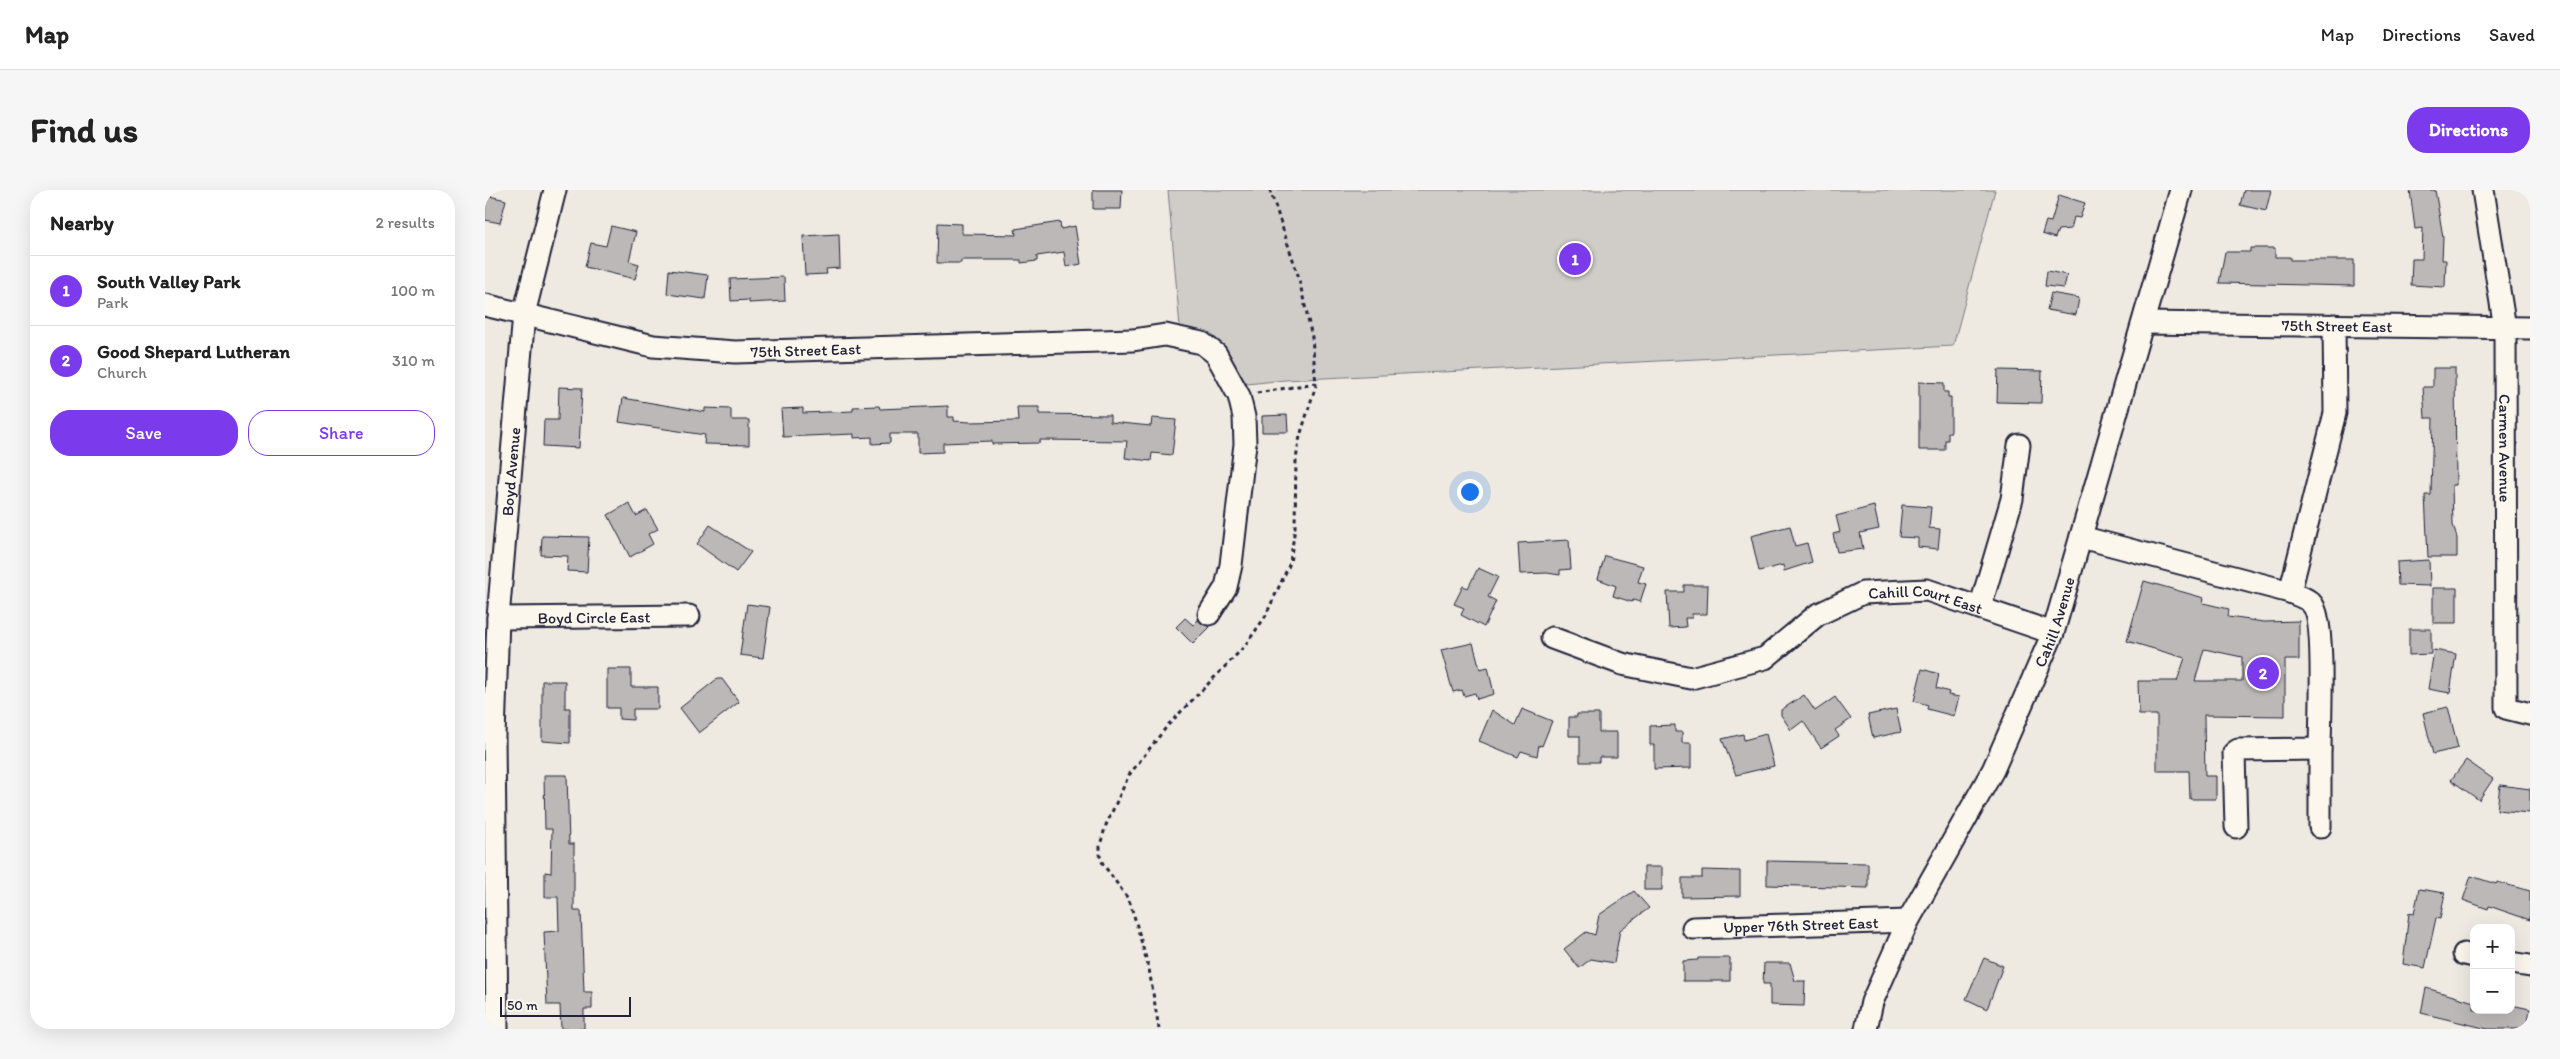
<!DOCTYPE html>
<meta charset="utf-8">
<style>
:root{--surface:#fff;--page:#f6f6f6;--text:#222;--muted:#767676;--line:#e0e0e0;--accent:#7c3aed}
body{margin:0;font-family:Itim,sans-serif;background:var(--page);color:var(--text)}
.controls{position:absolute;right:15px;bottom:15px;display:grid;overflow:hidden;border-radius:10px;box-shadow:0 5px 20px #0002}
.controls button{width:45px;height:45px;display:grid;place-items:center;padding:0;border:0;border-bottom:1px solid var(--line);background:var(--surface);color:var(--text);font:25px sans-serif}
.scale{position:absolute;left:15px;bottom:12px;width:131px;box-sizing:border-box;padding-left:5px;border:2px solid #22223b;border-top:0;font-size:14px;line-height:18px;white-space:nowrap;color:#22223b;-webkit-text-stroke:4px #fbf7ec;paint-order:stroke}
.you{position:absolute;left:984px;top:301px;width:18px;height:18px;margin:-12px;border:4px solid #fff;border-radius:50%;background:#1a73e8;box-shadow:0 0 0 8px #1a73e833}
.badge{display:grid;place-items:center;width:32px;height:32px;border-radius:50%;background:var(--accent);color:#fff;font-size:16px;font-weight:700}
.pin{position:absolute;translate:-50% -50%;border:2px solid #fff;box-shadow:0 1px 5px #0006}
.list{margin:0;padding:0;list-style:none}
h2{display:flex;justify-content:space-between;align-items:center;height:65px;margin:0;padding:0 20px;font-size:21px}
h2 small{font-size:16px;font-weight:400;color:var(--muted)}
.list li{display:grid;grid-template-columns:32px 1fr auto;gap:15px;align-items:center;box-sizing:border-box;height:70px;padding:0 20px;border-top:1px solid var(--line)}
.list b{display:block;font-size:19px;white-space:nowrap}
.list p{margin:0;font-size:16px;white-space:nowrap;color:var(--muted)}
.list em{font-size:16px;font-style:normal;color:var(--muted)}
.actions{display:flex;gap:10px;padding:15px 20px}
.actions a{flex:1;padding:11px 0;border:1px solid var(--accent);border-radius:20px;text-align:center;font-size:18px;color:var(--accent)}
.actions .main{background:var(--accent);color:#fff}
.map{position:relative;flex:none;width:2045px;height:839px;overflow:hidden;border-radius:20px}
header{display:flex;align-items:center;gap:30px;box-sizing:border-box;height:70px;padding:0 25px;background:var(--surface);border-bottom:1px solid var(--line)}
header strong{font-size:24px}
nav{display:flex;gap:28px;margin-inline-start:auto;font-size:18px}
.intro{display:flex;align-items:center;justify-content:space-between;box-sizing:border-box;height:120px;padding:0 30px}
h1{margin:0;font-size:35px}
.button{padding:12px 22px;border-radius:20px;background:var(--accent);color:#fff;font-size:18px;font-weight:700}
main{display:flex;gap:30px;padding:0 30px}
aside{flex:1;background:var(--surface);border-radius:20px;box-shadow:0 5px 20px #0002}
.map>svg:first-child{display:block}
</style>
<header>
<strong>Map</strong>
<nav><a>Map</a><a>Directions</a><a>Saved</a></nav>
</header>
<div class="intro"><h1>Find us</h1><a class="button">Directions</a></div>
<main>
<aside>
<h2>Nearby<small>2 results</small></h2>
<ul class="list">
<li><span class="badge">1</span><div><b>South Valley Park</b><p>Park</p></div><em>100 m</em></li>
<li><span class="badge">2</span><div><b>Good Shepard Lutheran</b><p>Church</p></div><em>310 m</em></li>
</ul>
<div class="actions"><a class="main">Save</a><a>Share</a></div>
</aside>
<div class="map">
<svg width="2045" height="839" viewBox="0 0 2045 839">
<rect width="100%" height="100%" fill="#eeeae2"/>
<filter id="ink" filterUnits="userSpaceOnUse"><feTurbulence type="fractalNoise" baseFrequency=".02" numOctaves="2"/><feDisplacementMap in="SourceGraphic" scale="10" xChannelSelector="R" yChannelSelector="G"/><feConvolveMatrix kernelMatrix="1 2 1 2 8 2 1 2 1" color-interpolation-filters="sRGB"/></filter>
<g filter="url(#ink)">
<path fill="#d0cdc9" stroke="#797882" d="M683,0H1510L1468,156L800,190L762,194L736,157L695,137Z"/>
<path fill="#bcb8b8" stroke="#22223b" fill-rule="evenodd" d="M608,0H637L636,19H608Z
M1759,0H1786L1781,21L1755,15Z
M1925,0H1950L1958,47L1957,70H1961L1960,97L1926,95L1927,69H1937L1938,38L1930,39Z
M0,5L21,10L15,33L0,30Z
M1574,5L1600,13L1595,28L1589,27L1586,39L1573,40L1570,48L1557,44L1561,31L1566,32Z
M575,32L576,39L590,36L596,74L581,77L579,62L552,66V71L536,73V70H476V73H452L453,33L477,34V44L531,45L530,39Z
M126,36L151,42L144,71L154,74L150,89L100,77L106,53L121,56Z
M354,44L355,78L341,79L342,84L320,85L318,46Z
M1765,58H1790V67H1805V70H1869V96L1734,93L1740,62H1765Z
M184,80L223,85L220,109L182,104Z
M1562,81L1582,85L1579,98L1560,96Z
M299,87L300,111L264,113V110L246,111L245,89Z
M1566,103L1594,108L1591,125L1562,120Z
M1948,178H1970L1971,295H1967L1968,335L1972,348V367H1943L1940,305H1946L1948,228H1940L1938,197H1948Z
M1513,180L1557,181L1556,213L1512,212Z
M1434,192L1459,193V202H1463V207H1466V242H1463V250H1460V260H1434Z
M74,197L97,198L94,258L58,256L59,230H73Z
M138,208L220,222V218L246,219V230H264V255L219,254L220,245L134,232Z
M394,216L395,219L463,216V227H469V231L485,232L533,231L532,217H554V224L625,225V232L666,236L667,228L691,230L687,265L667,263L666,271L640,268L642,251L555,250V253L507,254V251L458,253V262L433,263V244H405V253L387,254V247L369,248V244L298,247L296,219L318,218V223L368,221V217Z
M802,225L803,242H777V226Z
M144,313L151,326L162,320L173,339L163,344L168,354L145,367L123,325Z
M1417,315L1446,317L1444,338L1455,339L1453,359L1433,357V348L1414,347Z
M1389,316L1394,339L1375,343L1378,359L1352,362L1348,344L1355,342L1351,326Z
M225,335L266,362L251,382L212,354Z
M1305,336L1310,356L1322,353L1327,372L1299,381L1298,375L1274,381L1266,346Z
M57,346L104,347L102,382L82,381L83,366L56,365Z
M1084,350L1086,379L1075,380V385L1062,383L1035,384L1033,353Z
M1120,366L1158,376L1153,392L1161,394L1155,412L1148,410L1147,412L1128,406L1131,396L1113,389Z
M1944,370L1945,396L1913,395L1912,372Z
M993,378L1013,387L1003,407L1011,411L999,437L976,425L979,418L969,414L978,396L983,398Z
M1659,391L1719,408L1718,413L1744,419L1743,427L1779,432L1814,431V470H1800V526L1719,525L1720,586H1731V609H1705L1704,581H1672V525H1654L1653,491H1692L1700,468L1642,451ZM1719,459L1757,467V491H1710Z
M1199,395H1223L1222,424H1207V428H1200L1201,437L1184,438L1182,402H1199Z
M1948,398H1972V433H1948Z
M262,414L285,417L278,468L255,465Z
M700,428L708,435L713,430L725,437L708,454L691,437Z
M1924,439H1946V464L1924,465Z
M988,453L995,479L1003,477L1009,504L992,509L990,503L979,506L977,500L968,502L956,460Z
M1949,460L1971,464L1965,503L1943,499Z
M122,479H146V497H173V519H148V530L134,529V518H122Z
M1437,479L1454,484L1451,498L1464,502L1463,505L1474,507L1469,526L1442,519L1443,515L1429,511Z
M232,489H237L254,512L214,543L195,518Z
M57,491H80V518H85V553L57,551Z
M1319,505L1330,521L1350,507L1366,529L1350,540L1354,546L1336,558L1318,531L1306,540L1296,525V520Z
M1963,517L1973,558L1948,564L1938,523Z
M1037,519L1067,531L1057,556L1054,555L1052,566L1036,561L1033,567L994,551L1007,520L1030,535Z
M1411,519L1416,542L1388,548L1383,525Z
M1092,524H1114V542H1132V567H1114V572H1095V546H1084V527H1092Z
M1190,535V542H1197V553H1206V578L1169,579V555H1165V536Z
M1258,544L1259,550L1281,544L1289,576L1251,585L1237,549Z
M1981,570L2008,589L1994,610L1966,590Z
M59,585H82L84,654H89V721H96L99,802H107V819H99V839H76L75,815H62L59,742L74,741L73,707H60V682L66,683L67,639H60Z
M2015,595L2045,599V623L2012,620Z
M1282,671L1383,673V698L1282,695Z
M1159,677H1177V700H1159Z
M1217,680L1255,681V706L1197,707V688H1217Z
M1986,686L2011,694L2012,692L2045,701V730L2004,716L2003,719L1978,710Z
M1934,699L1960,703L1955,729L1951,728L1940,778L1918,774L1924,723L1929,724Z
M1149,701L1164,718L1135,740L1129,773L1106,769L1094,778L1079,759L1101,742L1110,745L1114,725Z
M1213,768H1245V791H1198V771L1213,770Z
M1499,768L1518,776L1502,819L1481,809Z
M1279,773H1305L1310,791H1320L1319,816L1285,815V794H1278Z
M1941,798L1989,812V820H2026V815L2045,819L2042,839H2003L1936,823Z"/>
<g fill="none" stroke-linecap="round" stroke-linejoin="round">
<g stroke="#22223b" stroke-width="25">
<g id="minor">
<path id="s1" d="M1998,0L2020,138L2021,518L2045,524"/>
<path id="s2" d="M0,115L168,156L250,162L648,150L680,145L717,153L731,164L754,206L759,227L760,254L746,375L741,397L724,424"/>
<path id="s3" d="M1658,133L2045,138"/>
<path d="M1596,347L1805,402"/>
<path d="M1495,418L1527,309L1534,255"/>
<path id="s4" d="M13,428L204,426"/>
<path id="s5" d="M1067,448L1137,474L1206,488L1280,468L1332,425L1378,403L1442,400L1568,443"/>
<path d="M1835,559V637"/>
<path d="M1751,637L1749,563L1753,560L1835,559C1835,534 1841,426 1826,413C1822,408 1811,405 1805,402L1850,223L1849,135"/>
<path id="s6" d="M1208,738L1423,731"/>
<path d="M1979,764L1989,766"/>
<path d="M2026,773L2045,776"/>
<path id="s7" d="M12,839L9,546L13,428L39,124L70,0"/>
<path id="s8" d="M1381,839L1387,812L1423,731L1508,580L1568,443L1696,0"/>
</g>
</g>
<path stroke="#22223b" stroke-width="3" stroke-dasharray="4 4" stroke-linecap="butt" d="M772,203L831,193
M674,839L664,779L650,729L644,710L618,674L615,666V655L621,635L644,585L683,535L760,456L780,427L805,373L810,337L811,269L815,246L831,195L827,147L813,85L785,0"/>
<use href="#minor" stroke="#fbf7ec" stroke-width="21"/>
</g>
</g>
<g text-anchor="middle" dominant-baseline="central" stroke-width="4" stroke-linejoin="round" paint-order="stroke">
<g font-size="16" fill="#22223b" stroke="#fbf7ec">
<text stroke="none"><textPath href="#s3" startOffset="194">75th Street East</textPath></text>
<text stroke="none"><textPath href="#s2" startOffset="326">75th Street East</textPath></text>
<text stroke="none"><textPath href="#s1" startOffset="260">Carmen Avenue</textPath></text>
<text stroke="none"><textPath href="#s7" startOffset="558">Boyd Avenue</textPath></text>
<text stroke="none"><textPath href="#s5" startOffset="404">Cahill Court East</textPath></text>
<text stroke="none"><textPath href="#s4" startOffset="96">Boyd Circle East</textPath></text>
<text stroke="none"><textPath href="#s8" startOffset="450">Cahill Avenue</textPath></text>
<text stroke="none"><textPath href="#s6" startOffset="108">Upper 76th Street East</textPath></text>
</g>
</g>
</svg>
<div class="controls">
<button>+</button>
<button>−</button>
</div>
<div class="scale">50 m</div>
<div class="you"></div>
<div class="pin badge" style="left:1090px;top:69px">1</div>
<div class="pin badge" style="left:1778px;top:483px">2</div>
</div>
</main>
